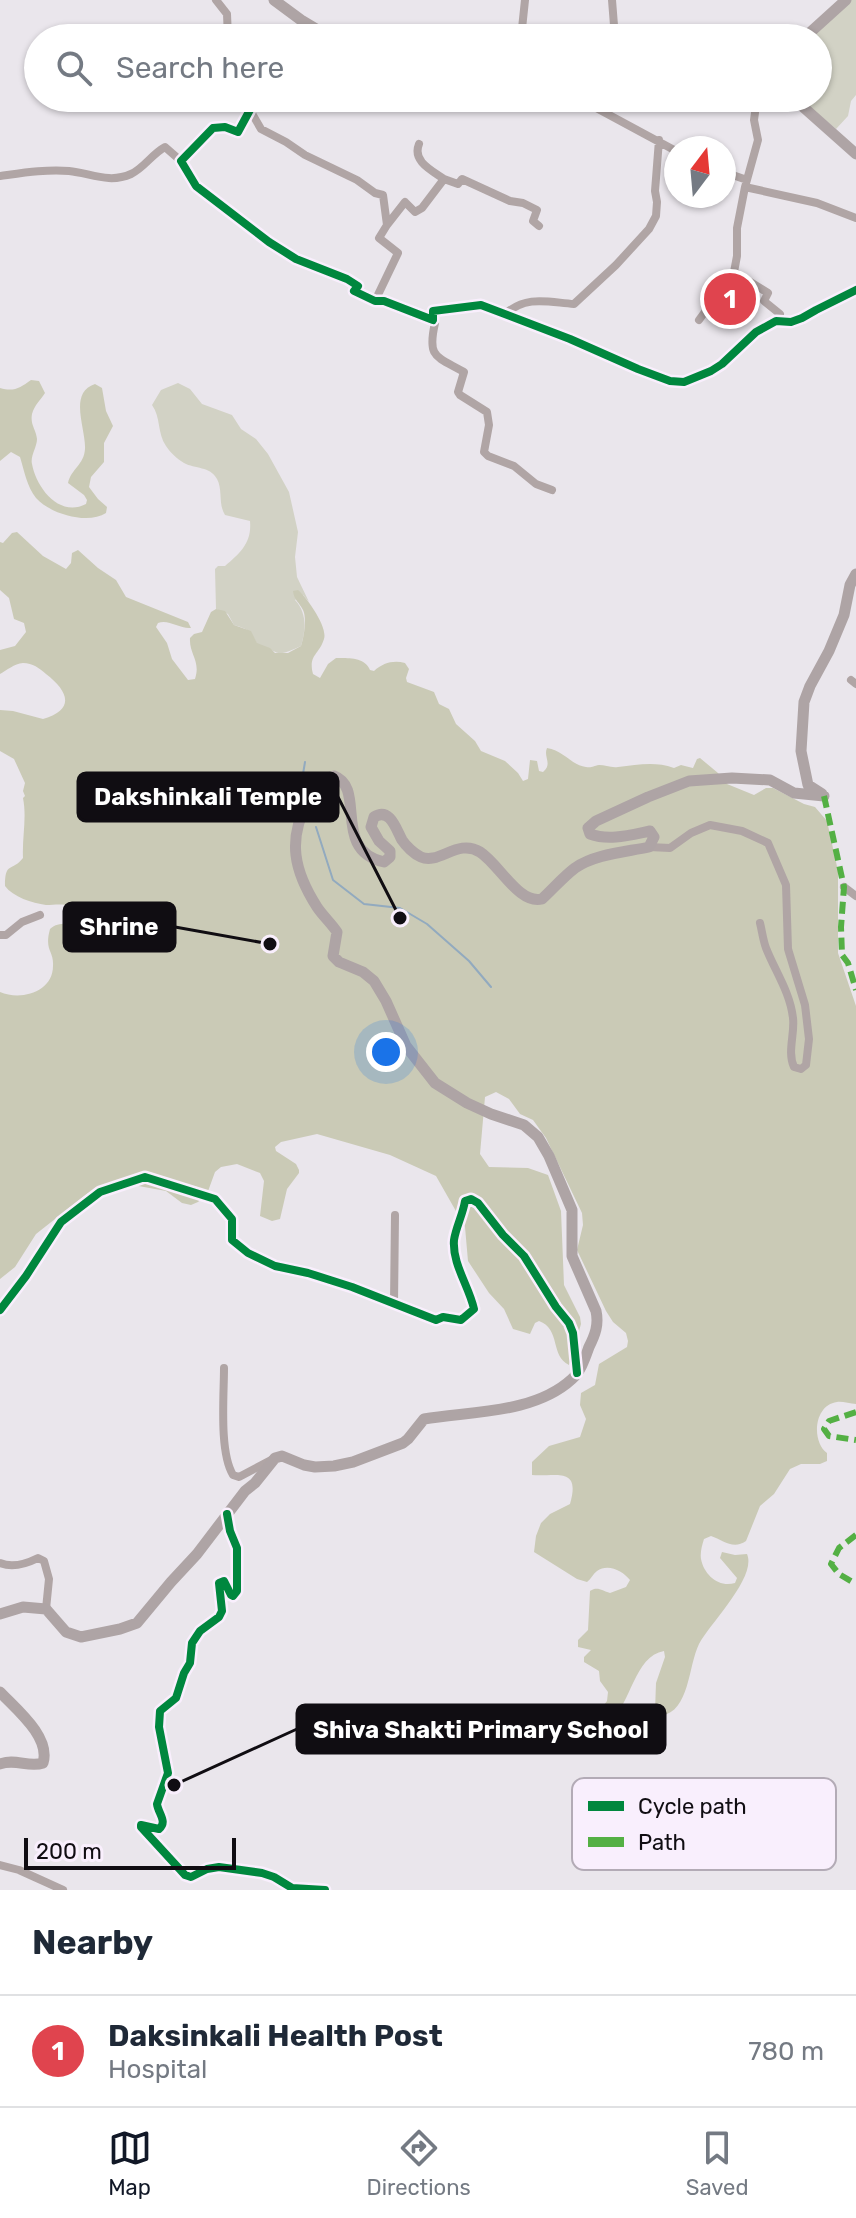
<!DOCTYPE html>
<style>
:root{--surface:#fff;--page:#f2f2f3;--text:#1f2937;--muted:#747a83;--line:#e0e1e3;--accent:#111827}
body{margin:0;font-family:Rubik,sans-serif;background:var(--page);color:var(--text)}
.compass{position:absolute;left:664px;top:136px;width:72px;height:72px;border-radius:50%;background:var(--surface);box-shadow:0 2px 6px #0004;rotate:16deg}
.scale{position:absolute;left:24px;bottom:20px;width:212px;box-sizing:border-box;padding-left:8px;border:4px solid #100d12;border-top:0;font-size:22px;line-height:28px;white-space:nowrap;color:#100d12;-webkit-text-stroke:6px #f9effd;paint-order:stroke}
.you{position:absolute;left:386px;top:1052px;width:28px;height:28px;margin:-20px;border:6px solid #fff;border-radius:50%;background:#1a73e8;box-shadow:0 0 0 12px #1a73e833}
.badge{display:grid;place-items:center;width:52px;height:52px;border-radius:50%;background:var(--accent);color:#fff;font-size:26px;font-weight:700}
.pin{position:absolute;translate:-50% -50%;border:4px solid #fff;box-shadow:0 2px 8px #0006}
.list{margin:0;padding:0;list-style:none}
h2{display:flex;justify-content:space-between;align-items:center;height:104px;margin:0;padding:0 32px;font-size:34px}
h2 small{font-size:26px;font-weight:400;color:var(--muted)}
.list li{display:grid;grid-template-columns:52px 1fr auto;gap:24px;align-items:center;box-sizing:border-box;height:112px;padding:0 32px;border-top:2px solid var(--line)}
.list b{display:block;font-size:30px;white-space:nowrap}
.list p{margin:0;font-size:26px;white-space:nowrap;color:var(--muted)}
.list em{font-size:26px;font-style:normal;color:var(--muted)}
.icon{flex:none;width:44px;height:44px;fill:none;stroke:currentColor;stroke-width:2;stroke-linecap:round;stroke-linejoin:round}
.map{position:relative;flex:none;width:856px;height:1890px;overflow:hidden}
.search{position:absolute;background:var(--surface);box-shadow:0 2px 6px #0004;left:24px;right:24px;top:24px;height:88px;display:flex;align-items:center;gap:20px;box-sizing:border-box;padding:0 28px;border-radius:44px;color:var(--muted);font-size:30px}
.sheet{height:216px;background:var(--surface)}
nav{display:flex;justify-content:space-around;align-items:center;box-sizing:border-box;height:112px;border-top:2px solid var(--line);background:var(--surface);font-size:22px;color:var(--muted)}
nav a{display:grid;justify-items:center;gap:4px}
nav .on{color:var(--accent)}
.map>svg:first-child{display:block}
</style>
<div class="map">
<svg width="856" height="1890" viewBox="0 0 856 1890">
<rect width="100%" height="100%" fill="#eae6ec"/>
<path fill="#d2d2c5" d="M846,0H856V95L851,101L848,116L836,129L799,98H818V38H804Z
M178,383L190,389L202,404L232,415L241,429L256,439L268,454L289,492L298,532L295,557L297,577L309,602L303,595L295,600C307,613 306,629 301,646C273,659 282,652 257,644C251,631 248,629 234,625L228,614L216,609L215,569L218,566H225C240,553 252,543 250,521L225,515C218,504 223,490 217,479C210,466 195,469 184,463C177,459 170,452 166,446C157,433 161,417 152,405L161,390Z"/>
<path fill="#cacab6" d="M31,380L39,381L45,393C40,401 35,404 32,414C30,425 36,429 37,439C37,447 30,456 32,464C36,487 59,518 86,504L87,500L84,495L68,483C71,469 84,465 85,449C86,428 68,393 95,384L102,388L106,411L113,426L104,443V462L91,477L89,487L98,499L107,507L106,513C88,525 50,514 36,498C27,487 24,470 20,457L11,452L0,461V388C14,392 20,388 31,380Z
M17,532L43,556L66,569L71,563L72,553L78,550L98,568L116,580L126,597L188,622L191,628C179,629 169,619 158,623L156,627L167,643L172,659L188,680L195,679C201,661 189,654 190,638L194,634L202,632L211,612L216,609L225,611L234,625L251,631L257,643L270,648L275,653H288L301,646C304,637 307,618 303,610C299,602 294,600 293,591L298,590C307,598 328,627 324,639C319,655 308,655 313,674L320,678L328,664L336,658C348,658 365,657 370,670L374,671C383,663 393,660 405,663L409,669L406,678L407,682L434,692L439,704L449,709L456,724L475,741L481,751L505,761L518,773L523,781L528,779L530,760L537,761L539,771L543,772C553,764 543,757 547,748C563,750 571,765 586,767C592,768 593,766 599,765C605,765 611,768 618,767C638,765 654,761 674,768L681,765L693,768L697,759L700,758L718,773L727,784L754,795L766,788H773L804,804L815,807L827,821L838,871V953L856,1006V1404C850,1404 842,1401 837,1402C814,1405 811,1441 827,1453V1461L820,1464H801L790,1469L774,1494L760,1506L746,1541C733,1550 723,1540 711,1536L704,1539C702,1545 700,1553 701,1559C704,1575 719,1588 735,1583L737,1578L720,1558L722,1552L735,1555L747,1554C757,1577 711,1622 699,1644C688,1666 690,1711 661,1716L655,1711L656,1683L665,1657L664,1651C634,1656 631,1705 610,1721L600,1710L607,1701L608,1692L600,1681L599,1671L584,1662V1657L591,1650L578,1647V1640L588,1630L590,1591C598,1586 602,1591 610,1593L626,1587L630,1580C623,1571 608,1563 597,1571C593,1574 591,1579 587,1582L577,1579L534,1552L536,1536L541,1523L550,1514L570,1504C581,1466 556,1477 532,1475V1462L549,1446L580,1437L586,1419L580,1405L581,1393L595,1385L599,1364L627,1347L628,1341L626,1333L613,1322L606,1311L577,1250L583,1225L582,1213L546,1138L533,1120L520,1114L509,1099L496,1092L485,1097L480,1154L489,1167L528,1168L548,1175L561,1211L564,1285L580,1317L581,1324L569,1365C550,1356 561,1329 539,1321L535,1323L530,1334L513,1329L504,1309L489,1293L468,1261L465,1227L436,1176L390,1155L317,1134L281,1142L275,1147L276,1151L296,1164L299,1170V1173L287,1189L280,1219L272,1221L260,1216L264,1181L260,1173L237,1164L221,1167L215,1172L207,1194L198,1202L191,1205L182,1203L166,1191L122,1183L88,1193L36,1234L15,1267L0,1279V992C21,1001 53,992 53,966C54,950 44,951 50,929C61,919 73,928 84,921V913C78,910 72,906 66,905C59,904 53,905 46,905C32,903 13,897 5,886C5,861 12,872 23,858C22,837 27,818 23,798L25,796L23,791L25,783L14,759L0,751V710L13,711L43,719C76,709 68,691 46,674C39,668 33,663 23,663C14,664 7,670 0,674V650L15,646L26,632L24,623L14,619L9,598L0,590V542L3,543L12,533Z"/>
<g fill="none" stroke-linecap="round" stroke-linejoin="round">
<path stroke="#92aabf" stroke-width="2" d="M301,786L305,762
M316,827L333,880L364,904L400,908L427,924L469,961L491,987"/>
<path stroke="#b0a5a5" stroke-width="8" d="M216,0L227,14L228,38
M612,0L615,38
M521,38L525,0
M242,98L251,108L238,132L225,127L213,128L181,161L196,186L269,242L296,259L347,279L358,286L354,291L375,301H384L433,320V311L481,305L570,339L638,369L670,381L684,382L711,371L722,364L756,332L776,321L791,322L802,318L816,310L856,290
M584,98L587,103L676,151
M757,98L754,120L758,140L745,187L817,203L856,218
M250,110L261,129L286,142L305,155L357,180L375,193L383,195L387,225L379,238L398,253L375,301
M724,172L747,180
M0,176C22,173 46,169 69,171C90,173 109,184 131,174C144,168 152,154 165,147L181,161
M444,179L458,184L462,179L510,201L523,203L537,210L533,221L539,226
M745,187L737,228V256L734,272L768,293L764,301L780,314L776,321
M387,225L405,202L415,212L422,208L444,179C431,170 412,161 419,144
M505,314C527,295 547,302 574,304L616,265L649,229L656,216L657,202L655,191L659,140
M433,320L435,323C427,358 436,356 464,372L458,392L460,395L487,412L489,425L484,452L488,456L514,466L536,484L552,490
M699,320L734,272
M851,680L856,684
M649,847L670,848L691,833L710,825L742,831L768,843L786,885L788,949L805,1005L809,1039L806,1065L801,1069L794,1067C787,1052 795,1034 793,1018C790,992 775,971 766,948C763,940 762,931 760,923
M844,887L856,896
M0,935H6L22,922L40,915
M394,1304L395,1215
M224,1368C224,1396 219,1452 233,1475L239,1477L271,1460
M227,1514L230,1531L237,1548V1591L233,1596L231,1595L224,1581L219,1583L222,1611L219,1617L200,1631L192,1643L190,1663L184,1673L176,1698L160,1711L159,1727L168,1773L157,1804C158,1813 168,1822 159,1829L141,1825V1827L185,1875L191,1877L207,1869L219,1867L262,1873L274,1877L292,1888L325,1890
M0,1563C12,1568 26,1564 38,1558L44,1561L49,1579L46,1609
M0,1865L19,1870L63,1890"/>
<path stroke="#b0a5a5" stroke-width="10" d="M0,1310L26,1276L61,1222L100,1192L145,1177L215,1199L232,1219V1240L248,1253L275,1266L308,1273L352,1287L436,1320L443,1317L461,1320L474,1309C469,1286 452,1264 454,1240C456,1227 463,1214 465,1201L471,1199L478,1203L503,1235L524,1256L556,1307L569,1323L573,1333L577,1373"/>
<path stroke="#aea4a5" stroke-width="11" d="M274,0L301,20L331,38
M804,38L846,0
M793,98L856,154
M822,794L808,785L801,751L804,702L810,686L829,651L844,615L850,585L856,574
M0,1614L23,1607L46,1609L66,1632L81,1637L120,1629L137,1623L171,1582L197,1554L245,1491L255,1483L275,1458L282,1456L304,1465L315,1467L334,1466L353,1462L403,1443L408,1439L424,1419C471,1411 534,1414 572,1379C581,1371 585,1358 589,1347C595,1335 599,1325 596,1311L572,1256V1210L549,1156L538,1137L524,1125L491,1114L467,1103L435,1083L406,1046L386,1001L374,981L363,972L339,962L333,956L337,932C331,923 323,916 317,907C294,871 287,840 308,801C314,790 321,779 334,776C367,788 331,850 384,862L390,857V851L379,841L371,827L374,817C390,807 396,829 402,840C406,846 414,854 421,857C439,865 458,838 480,852C499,864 519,905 542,899C553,889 563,877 575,868C595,854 626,852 649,847L654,837L650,831C630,835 609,841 590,834L588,828L596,821L648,797L689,781L732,778L770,780L794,793L824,796
M0,1692C16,1709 51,1737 43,1763C29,1768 15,1758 0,1764"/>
<path stroke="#54b044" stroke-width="6" stroke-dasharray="12 6" stroke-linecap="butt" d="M824,796L844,887L841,927L842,955L848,963L856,990
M856,1412L829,1421L824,1429L829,1436L856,1440
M856,1535L839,1548L831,1564L839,1574L856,1584"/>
<g stroke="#f9effd" stroke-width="13">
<path id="cycleway" d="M242,98L251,108L238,132L225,127L213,128L181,161L196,186L269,242L296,259L347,279L358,286L354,291L375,301H384L433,320V311L481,305L570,339L638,369L670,381L684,382L711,371L722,364L756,332L776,321L791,322L802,318L816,310L856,290
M0,1310L26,1276L61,1222L100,1192L145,1177L215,1199L232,1219V1240L248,1253L275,1266L308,1273L352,1287L436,1320L443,1317L461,1320L474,1309C469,1286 452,1264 454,1240C456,1227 463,1214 465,1201L471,1199L478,1203L503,1235L524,1256L556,1307L569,1323L573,1333L577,1373
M227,1514L230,1531L237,1548V1591L233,1596L231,1595L224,1581L219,1583L222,1611L219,1617L200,1631L192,1643L190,1663L184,1673L176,1698L160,1711L159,1727L168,1773L157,1804C158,1813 168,1822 159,1829L141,1825V1827L185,1875L191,1877L207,1869L219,1867L262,1873L274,1877L292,1888L325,1890"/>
</g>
<use href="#cycleway" stroke="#00873e" stroke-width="8"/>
</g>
<rect x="572" y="1778" width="264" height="92" rx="12" fill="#f9effd" stroke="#b3abb6" stroke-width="2"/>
<rect x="588" y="1801" width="36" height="10" fill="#00873e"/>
<rect x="588" y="1837" width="36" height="10" fill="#54b044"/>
<g font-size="22" fill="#100d12">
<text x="638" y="1814">Cycle path</text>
<text x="638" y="1850">Path</text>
</g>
<path fill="none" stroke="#100d12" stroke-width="3" d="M400 918L338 797M270 944L175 927M174 1785L297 1729"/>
<g fill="#100d12" stroke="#f9effd" stroke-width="3">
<circle cx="400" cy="918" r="8"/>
<circle cx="270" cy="944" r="8"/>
<circle cx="174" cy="1785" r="8"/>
</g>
<g fill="#100d12" stroke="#100d12" stroke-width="3">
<rect x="78" y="773" width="260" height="48" rx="8"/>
<rect x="64" y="903" width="111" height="48" rx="8"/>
<rect x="297" y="1705" width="368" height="48" rx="8"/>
</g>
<g font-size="24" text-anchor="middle" font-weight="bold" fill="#fff">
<text x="208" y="805">Dakshinkali Temple</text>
<text x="119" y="935">Shrine</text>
<text x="481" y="1738">Shiva Shakti Primary School</text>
</g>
</svg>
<svg class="compass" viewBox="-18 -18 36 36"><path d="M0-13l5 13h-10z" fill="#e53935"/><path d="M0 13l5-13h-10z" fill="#747a83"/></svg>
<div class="scale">200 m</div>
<div class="you"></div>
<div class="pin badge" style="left:730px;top:299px;background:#e0444e">1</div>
<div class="search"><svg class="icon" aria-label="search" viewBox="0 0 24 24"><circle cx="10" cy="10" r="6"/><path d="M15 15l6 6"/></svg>Search here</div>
</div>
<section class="sheet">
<h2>Nearby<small></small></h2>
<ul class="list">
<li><span class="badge" style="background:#e0444e">1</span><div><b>Daksinkali Health Post</b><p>Hospital</p></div><em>780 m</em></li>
</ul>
</section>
<nav>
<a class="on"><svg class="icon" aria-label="map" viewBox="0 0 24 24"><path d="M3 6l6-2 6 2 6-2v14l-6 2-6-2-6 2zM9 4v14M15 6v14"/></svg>Map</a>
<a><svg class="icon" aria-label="directions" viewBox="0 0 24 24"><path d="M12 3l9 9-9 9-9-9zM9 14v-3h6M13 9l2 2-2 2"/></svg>Directions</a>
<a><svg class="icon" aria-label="saved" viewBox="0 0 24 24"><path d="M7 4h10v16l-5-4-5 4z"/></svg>Saved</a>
</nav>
